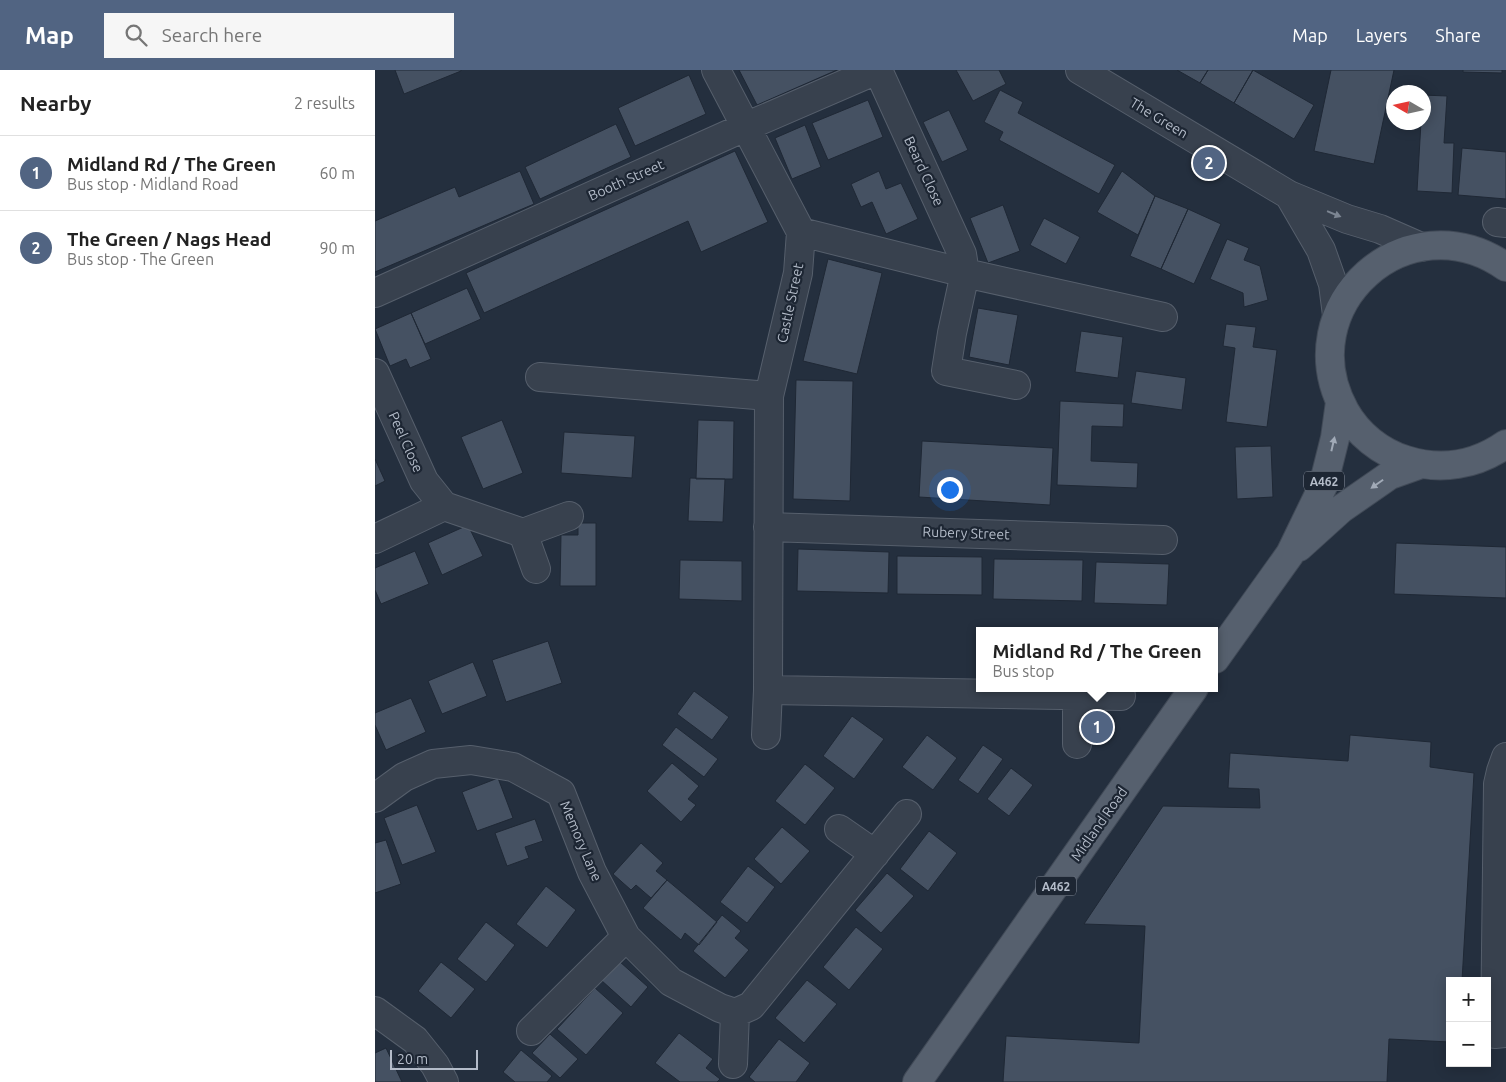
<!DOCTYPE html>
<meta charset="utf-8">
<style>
:root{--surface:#fff;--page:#f6f6f6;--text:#222;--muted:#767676;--line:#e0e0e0;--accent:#516482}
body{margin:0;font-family:Ubuntu,sans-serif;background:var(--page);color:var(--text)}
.controls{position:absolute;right:15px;bottom:15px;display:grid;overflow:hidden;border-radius:0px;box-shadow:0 2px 12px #0003}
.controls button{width:45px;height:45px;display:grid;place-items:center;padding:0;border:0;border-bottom:1px solid var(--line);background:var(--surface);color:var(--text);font:25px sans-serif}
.compass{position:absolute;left:1011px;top:15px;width:45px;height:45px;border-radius:50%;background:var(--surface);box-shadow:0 2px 12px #0003;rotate:279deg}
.scale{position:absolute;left:15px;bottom:12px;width:88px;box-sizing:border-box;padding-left:5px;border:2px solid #b4bcc9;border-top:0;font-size:14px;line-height:18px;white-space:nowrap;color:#b4bcc9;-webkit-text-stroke:4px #1d2633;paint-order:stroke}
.you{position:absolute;left:574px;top:419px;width:18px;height:18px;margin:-12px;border:4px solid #fff;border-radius:50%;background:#1a73e8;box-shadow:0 0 0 8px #1a73e833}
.badge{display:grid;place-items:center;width:32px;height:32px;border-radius:50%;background:var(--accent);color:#fff;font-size:16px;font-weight:700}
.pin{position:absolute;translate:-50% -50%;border:2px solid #fff;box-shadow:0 1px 5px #0006}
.popup{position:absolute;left:601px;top:557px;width:242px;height:65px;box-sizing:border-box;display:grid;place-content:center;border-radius:0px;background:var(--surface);filter:drop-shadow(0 1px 4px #0005);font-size:16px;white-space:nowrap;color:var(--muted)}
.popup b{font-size:19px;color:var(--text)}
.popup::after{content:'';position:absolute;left:50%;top:100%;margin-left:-10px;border:10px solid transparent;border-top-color:var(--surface)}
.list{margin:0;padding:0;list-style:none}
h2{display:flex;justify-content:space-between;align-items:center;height:65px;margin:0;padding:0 20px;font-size:21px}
h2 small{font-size:16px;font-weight:400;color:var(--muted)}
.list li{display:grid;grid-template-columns:32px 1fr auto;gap:15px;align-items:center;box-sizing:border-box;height:75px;padding:0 20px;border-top:1px solid var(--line)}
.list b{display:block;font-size:19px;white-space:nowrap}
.list p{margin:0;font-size:16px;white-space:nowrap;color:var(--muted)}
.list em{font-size:16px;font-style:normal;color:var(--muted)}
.icon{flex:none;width:28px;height:28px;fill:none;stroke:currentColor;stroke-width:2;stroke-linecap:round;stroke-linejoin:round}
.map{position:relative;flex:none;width:1131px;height:1012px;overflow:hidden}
header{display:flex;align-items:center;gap:30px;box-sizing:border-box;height:70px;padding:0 25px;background:var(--accent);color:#fff}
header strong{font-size:24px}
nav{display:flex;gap:28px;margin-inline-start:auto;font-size:18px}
.search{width:350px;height:45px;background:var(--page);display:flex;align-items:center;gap:12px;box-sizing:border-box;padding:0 18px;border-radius:0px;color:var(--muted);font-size:19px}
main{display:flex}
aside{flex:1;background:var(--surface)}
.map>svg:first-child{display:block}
</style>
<header>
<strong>Map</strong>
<div class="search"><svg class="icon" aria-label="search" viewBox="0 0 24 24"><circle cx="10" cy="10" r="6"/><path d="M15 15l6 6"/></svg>Search here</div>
<nav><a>Map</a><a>Layers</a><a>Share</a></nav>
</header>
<main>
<aside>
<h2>Nearby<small>2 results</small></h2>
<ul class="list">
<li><span class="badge">1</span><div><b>Midland Rd / The Green</b><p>Bus stop · Midland Road</p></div><em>60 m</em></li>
<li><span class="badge">2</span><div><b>The Green / Nags Head</b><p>Bus stop · The Green</p></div><em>90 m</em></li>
</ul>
</aside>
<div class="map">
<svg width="1131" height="1012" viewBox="0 0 1131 1012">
<rect width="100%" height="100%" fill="#242f3e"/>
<path fill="#455162" stroke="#1f2835" d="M20,0H86V1L29,24Z
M364,0H462L382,35Z
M581,0H624L631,14L598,31Z
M802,0H833L825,13Z
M833,0H878L859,33L825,13Z
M878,0L939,35L919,69L859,33Z
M956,0H1019L999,94L939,81Z
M1088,0H1127V3L1088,2Z
M314,5L331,44L260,76L243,38Z
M625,20L648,32L643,43L740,95L724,124L624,70L628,62L609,52Z
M1048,25L1072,26L1069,73H1079L1077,123L1042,121L1046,52H1048Z
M493,30L508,67L453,90L437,53Z
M574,40L593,80L567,92L548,52Z
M241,54L256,87L165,129L150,97Z
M430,55L446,97L417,109L400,68Z
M1087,78L1131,82V129L1083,125Z
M360,81L393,152L326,182L313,151L109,243L91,203Z
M145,101L159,134L0,202V151L80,117L84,127Z
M504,101L511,119L526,113L543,149L511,164L497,132L486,137L476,114Z
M747,101L780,126L763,165L722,142Z
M780,126L813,139L786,199L755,186Z
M628,135L645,181L613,193L595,148Z
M813,139L846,154L819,214L786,199Z
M669,148L705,167L691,194L655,175Z
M852,169L874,178L869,190L885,196L893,230L869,237L868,223L835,209Z
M453,189L507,203L482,304L428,291Z
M92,218L106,249L50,274L36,243Z
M603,238L643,245L634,295L594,287Z
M36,243L56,289L35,298L31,289L15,296L0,259Z
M851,254L881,257L878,277L902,280L892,357L851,352L860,278L848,276Z
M706,261L748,267L743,308L700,302Z
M761,301L811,308L807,340L756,333Z
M421,310L478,311L475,431L418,429Z
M685,331L749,334L748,357L717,356L716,391L763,393L762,418L682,415Z
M127,350L148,403L108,419L86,367Z
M323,350L359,351L358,409H321Z
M189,362L260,366L257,408L186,403Z
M547,371L678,378L675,435L544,427Z
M896,376L898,427L862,429L860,377Z
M0,389L10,411L0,416Z
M315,408L350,409L348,452L313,451Z
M203,453H221V516H185L186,465H203Z
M93,455L108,486L67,505L53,473Z
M1021,473L1131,477V528L1019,524Z
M423,479L514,482L513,523L422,521Z
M40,481L54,514L6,534L0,520V498Z
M522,486L607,487V525L522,524Z
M619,489L708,490L707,531L618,529Z
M305,490L367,491V531L304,529Z
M721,492L794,494L792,535L719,533Z
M173,571L187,613L131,632L117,590Z
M98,592L112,626L67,644L53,611Z
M319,621L354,647L337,670L302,644Z
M36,628L51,662L11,680L0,655V643Z
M477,646L509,669L479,709L448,686Z
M301,657L343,689L329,707L287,675Z
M552,665L582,688L558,720L527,697Z
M975,665L1056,672L1055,697L1099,703L1087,911H1075V972L1014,969L1012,1012H628L631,966L764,973L770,856L709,854L788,736L885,738L884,719L853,718L855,683L973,691Z
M608,675L628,689L603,724L583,710Z
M297,693L324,716L313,729L321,735L306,752L272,721Z
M430,694L460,718L430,755L400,731Z
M636,698L658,715L634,746L612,729Z
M123,708L138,748L102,761L87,722Z
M42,735L61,782L27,795L9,748Z
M160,749L168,771L150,777L154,788L132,796L120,763Z
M407,757L435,781L406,814L379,789Z
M554,761L582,783L553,821L525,799Z
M11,770L26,814L0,823V773Z
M266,773L288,793L281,801L292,810L276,828L261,815L256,820L238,804Z
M373,796L400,817L372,853L345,832Z
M512,803L539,826L506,863L480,840Z
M292,810L342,852L324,875L310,863L306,870L268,838Z
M171,816L201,840L172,878L141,854Z
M347,845L366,861L360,868L374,880L350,908L318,881Z
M111,852L140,875L111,912L82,889Z
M481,857L508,879L474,920L448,897Z
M244,891L273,917L256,937L226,910Z
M66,892L100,919L76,948L43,921Z
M432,910L462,934L429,973L400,948Z
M220,918L248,943L211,985L182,959Z
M304,963L338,989L331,998L345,1009L342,1012H305L280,993Z
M175,964L203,989L185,1008L157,983Z
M404,969L435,993L421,1012H380L374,1007Z
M11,978L27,1012H0V983Z
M146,980L177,1006L172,1012H140L128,1002Z"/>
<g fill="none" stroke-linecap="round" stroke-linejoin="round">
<g stroke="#565f6c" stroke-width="30">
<path id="minor" d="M341,0L426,162L423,203L394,326L393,620L746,626
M503,0L587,184L590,203L577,263L571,301L641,315
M705,0L914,125L972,149L1005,159L1046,177
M914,125L946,180L958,214L962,245
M1122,152L1131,153
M426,162L590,203L788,247
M0,223L370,57L502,0
M0,303L49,411L69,436L148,463L194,446
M165,307L394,326
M393,457L788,470
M148,463L161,499
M0,469L69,436
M702,625V674
M391,665L393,620
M1131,687L1126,701L1123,714L1120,964L1131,963
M0,728L29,707L58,694L96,690L138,697L186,723L217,802L251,867L296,912L345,938L360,943L376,936L532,744
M464,759L500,784
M0,941L40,970L60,995L69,1012
M156,961L251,867
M358,994L360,943"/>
</g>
<g stroke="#414a57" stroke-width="30">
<path id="major" d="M1131,197C1033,128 912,236 970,341C983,364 1005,382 1031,390C1066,401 1101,395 1131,374
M924,477L966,439L1015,405L1046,394
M840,589L915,484L948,416L960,368L965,332
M542,1012L819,618"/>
</g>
<use href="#minor" stroke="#38414e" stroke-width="28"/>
<use href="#major" stroke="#56606e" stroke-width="28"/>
</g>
<defs><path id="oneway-solid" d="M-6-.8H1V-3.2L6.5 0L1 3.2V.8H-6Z" transform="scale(1.25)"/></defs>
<use fill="#7c8592" href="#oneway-solid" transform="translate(959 144) rotate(22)"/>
<g fill="#a1aab7">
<use href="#oneway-solid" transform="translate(958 374) rotate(-77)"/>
<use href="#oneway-solid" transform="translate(1002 414) rotate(145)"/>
</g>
<g text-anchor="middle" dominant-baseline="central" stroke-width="4.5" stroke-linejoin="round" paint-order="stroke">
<g fill="#1d2633" stroke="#878f9c" stroke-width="1">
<rect x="929" y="401.5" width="40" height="19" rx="4"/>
<rect x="661" y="806.5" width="40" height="19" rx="4"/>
</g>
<g font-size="12" font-weight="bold" fill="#b4bcc9">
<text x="949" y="411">A462</text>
<text x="681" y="816">A462</text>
</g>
<g font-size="14" fill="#b4bcc9" stroke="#1d2633">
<text transform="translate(784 48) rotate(31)">The Green</text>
<text transform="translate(549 101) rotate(65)">Beard Close</text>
<text transform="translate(251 110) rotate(-24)">Booth Street</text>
<text transform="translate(415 233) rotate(-78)">Castle Street</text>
<text transform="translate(31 372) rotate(66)">Peel Close</text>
<text transform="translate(591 463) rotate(2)">Rubery Street</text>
<text transform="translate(724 754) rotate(-55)">Midland Road</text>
<text transform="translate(206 771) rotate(67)">Memory Lane</text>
</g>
</g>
</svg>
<div class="controls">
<button>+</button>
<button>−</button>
</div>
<svg class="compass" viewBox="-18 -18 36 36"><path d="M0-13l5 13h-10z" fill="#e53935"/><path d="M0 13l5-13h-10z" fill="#767676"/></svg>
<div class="scale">20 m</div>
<div class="you"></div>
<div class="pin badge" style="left:722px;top:657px">1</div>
<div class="popup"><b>Midland Rd / The Green</b>Bus stop</div>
<div class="pin badge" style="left:834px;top:93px">2</div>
</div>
</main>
